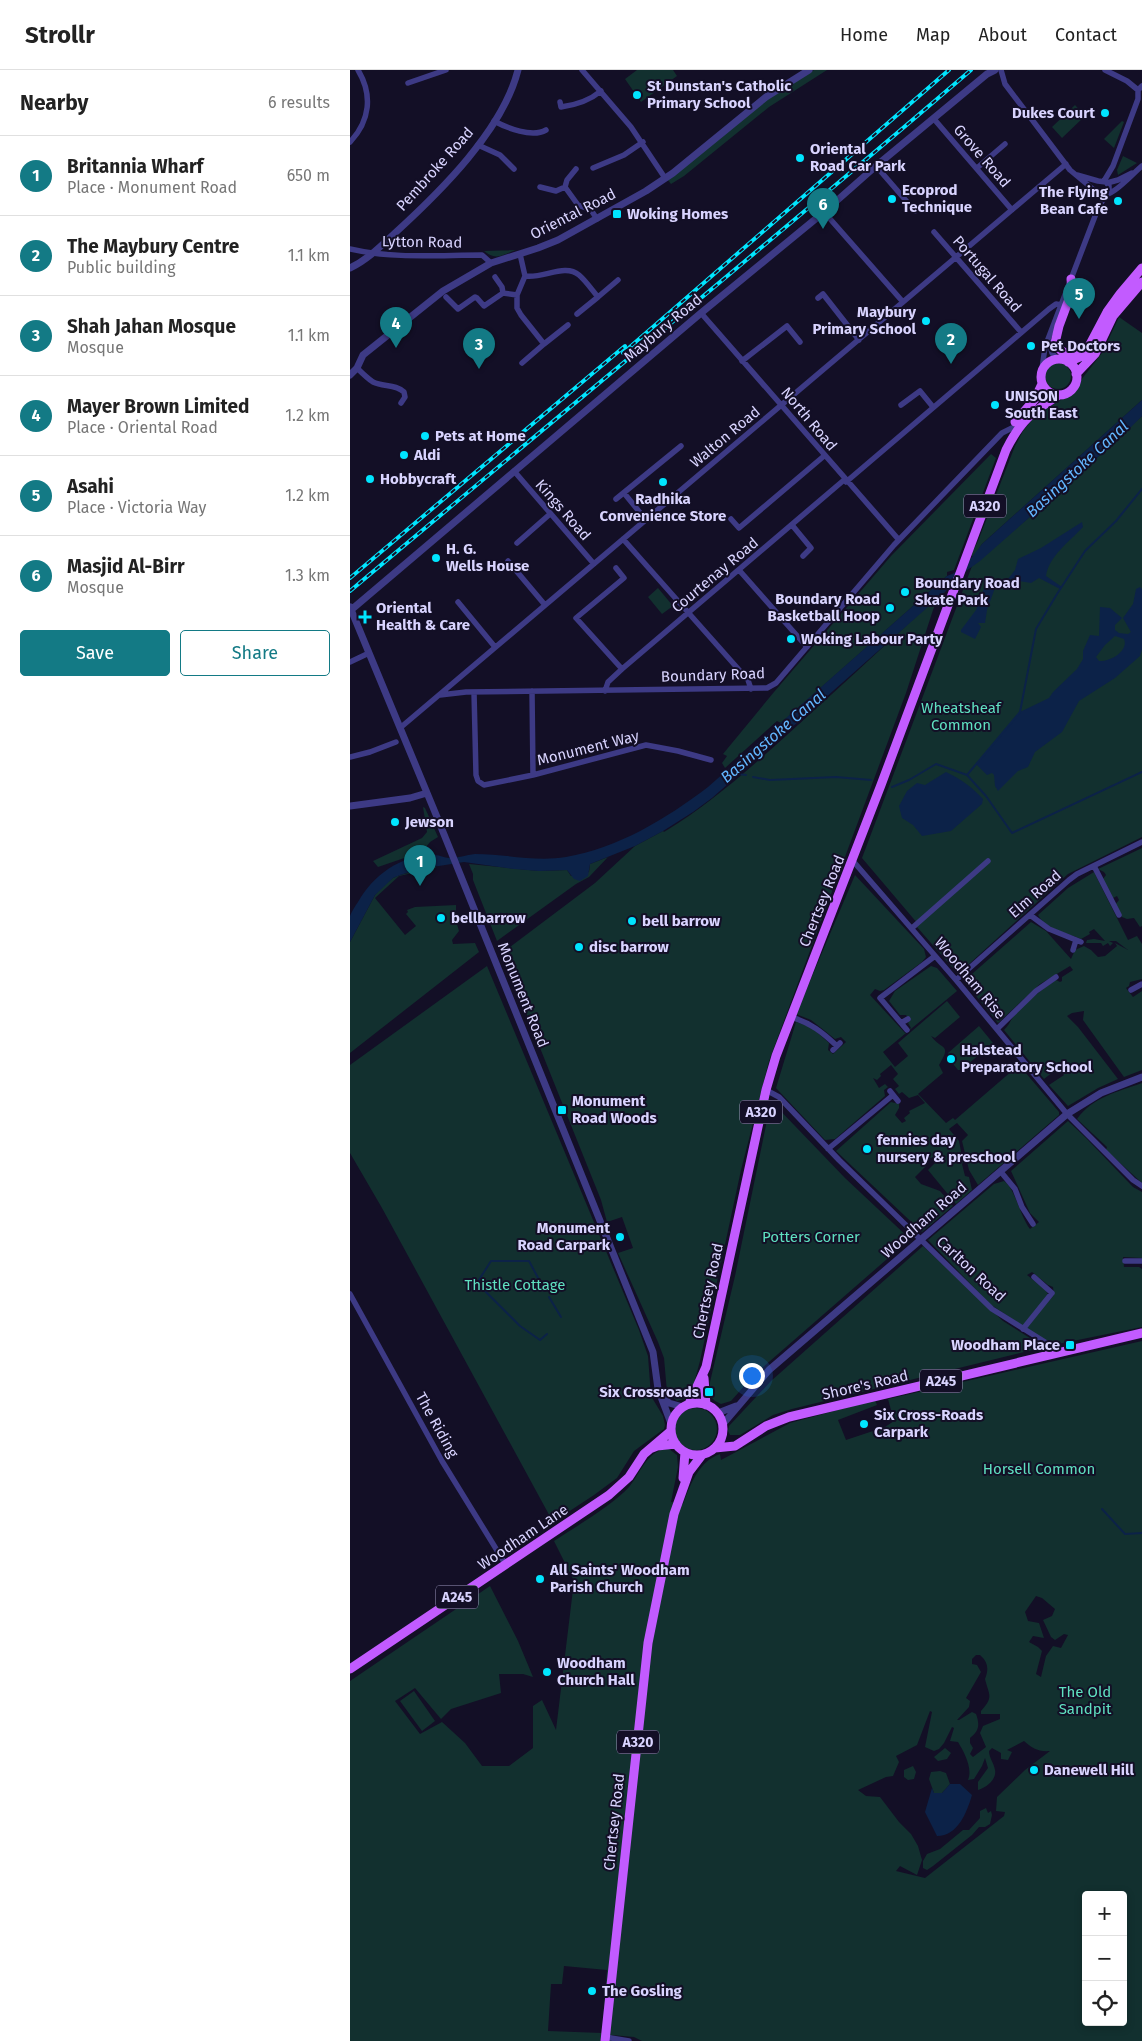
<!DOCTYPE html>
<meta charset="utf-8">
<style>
:root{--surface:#fff;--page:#f6f6f6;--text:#222;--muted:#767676;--line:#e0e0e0;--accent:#137a85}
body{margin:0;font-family:"Fira Sans",sans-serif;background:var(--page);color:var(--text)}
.controls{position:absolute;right:15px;bottom:15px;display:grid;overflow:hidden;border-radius:5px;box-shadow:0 2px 8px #0003}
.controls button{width:45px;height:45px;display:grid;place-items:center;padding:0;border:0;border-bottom:1px solid var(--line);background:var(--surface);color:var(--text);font:25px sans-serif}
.you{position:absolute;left:401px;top:1305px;width:18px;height:18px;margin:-12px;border:4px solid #fff;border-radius:50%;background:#1a73e8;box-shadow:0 0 0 8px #1a73e833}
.badge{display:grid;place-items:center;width:32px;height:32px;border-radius:50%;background:var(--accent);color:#fff;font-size:16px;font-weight:700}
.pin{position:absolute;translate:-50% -41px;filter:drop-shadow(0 1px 2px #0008)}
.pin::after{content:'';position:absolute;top:26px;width:18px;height:15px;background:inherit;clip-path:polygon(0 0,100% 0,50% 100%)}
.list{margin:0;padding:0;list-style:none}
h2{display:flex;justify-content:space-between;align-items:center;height:65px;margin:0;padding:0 20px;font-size:21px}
h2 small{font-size:16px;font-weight:400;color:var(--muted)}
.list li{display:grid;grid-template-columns:32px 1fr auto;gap:15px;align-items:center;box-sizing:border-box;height:80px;padding:0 20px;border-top:1px solid var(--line)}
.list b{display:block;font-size:19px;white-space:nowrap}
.list p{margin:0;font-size:16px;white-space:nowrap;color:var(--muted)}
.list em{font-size:16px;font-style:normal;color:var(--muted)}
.actions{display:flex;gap:10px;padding:15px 20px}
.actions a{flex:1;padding:11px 0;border:1px solid var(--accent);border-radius:5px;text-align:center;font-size:18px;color:var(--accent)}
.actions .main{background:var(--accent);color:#fff}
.icon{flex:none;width:28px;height:28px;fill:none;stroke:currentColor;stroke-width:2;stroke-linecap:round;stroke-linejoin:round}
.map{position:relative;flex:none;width:792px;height:1971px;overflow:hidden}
header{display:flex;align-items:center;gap:30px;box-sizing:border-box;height:70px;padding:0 25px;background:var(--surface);border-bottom:1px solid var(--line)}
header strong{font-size:24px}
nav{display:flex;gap:28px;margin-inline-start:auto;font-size:18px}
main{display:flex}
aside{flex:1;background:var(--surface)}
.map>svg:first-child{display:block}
</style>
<header>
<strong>Strollr</strong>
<nav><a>Home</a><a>Map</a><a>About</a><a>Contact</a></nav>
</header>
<main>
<aside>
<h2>Nearby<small>6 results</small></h2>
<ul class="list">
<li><span class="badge">1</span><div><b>Britannia Wharf</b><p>Place · Monument Road</p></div><em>650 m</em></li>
<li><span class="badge">2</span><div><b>The Maybury Centre</b><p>Public building</p></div><em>1.1 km</em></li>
<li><span class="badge">3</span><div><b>Shah Jahan Mosque</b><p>Mosque</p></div><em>1.1 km</em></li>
<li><span class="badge">4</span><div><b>Mayer Brown Limited</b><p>Place · Oriental Road</p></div><em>1.2 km</em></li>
<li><span class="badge">5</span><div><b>Asahi</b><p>Place · Victoria Way</p></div><em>1.2 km</em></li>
<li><span class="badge">6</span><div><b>Masjid Al-Birr</b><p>Mosque</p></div><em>1.3 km</em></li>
</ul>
<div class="actions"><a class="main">Save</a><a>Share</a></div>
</aside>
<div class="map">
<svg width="792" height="1971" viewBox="0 0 792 1971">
<rect width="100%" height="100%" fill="#130f26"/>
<path fill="#12302f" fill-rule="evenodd" d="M287,0H323L327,6L291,32L275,9Z
M464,0H477L419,37L334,106L321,114L317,109L407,36Z
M725,35L735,46L712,68L702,57Z
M772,51L774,52L764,78L754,69Z
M773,86L787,93L768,105L767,100Z
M166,180C152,185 146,191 134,181Z
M769,247L792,263V330L632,474L624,487L621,485L628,471L665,376L673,361L687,344L726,321L731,310L752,283Z
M695 306a13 13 0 1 1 26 0a13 13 0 1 1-26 0Z
M792,346V767L718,804L608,904L567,857L568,854L512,788L622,496L724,409Z
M641,384L646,388L604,500L597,502V506L431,653L427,651L375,698L372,693L377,686L373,684L424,622L541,486Z
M308,518L323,536L312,544L298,527Z
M596,521L586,533L583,540L556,623L419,991L391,1100L350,1291L344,1313L337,1328L327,1331L317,1322L314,1288L308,1272L268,1183L283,1178L272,1147L257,1152L251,1130L152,883L245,813L285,776L313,761L314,762C359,735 398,700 437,665C482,624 527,583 572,541Z
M73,737L75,738L88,767L80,772L72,782L28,797L23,791L72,768L77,762Z
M792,778V856L790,857L784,848L777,849L772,847L765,835L769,830L767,826L763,828L753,809L756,805L754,802L748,799Z
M258,787L239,807L226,814L147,871L123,810V804L119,794L189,801L217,800L221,806L239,802L240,794Z
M85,796L86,798L49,806L25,828L55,865L66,856L56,844L58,842L57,840L65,837L106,835V851L109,861L102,870L103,874L125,873L129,882L0,983V872L25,825L33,816L43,808L50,805Z
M744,802L778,870L787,866L792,874V909L780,912L779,916L776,918L783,927L792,921V1000L774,1007L733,950L734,941L722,943L717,946L728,957L768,1009L748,1018L718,1036L699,1015L714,1005L708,998L694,1009L654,960C658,956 660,952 663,947C675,933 691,920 706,910L710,912L712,911V907L723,900L720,896L690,914L648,953L614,911L681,852L696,861L721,889L725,880L734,876L741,880L748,887L755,886L767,876L765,873L778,880L766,871H759L763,873L760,876L758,873L753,876L751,873H736L737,870L744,869L755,871L744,859L739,862L740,864L731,869C718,863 695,859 688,845L718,818Z
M505,805L574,879L576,887L572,892L534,920L530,921L525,919L520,925L555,963L561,958L558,953L560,950L556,945H550L539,931L545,921L581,896L587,898L607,921L533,982L545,997L558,986L548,973L597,931L610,947L585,968L581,966C592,981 602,973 589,995L593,1003L568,1024L596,1053L603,1048L605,1050L669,995L709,1042V1045L628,1115L619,1100L612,1071L618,1065L607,1053L599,1059L609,1071L613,1092L612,1094L615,1106L619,1107L622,1120L606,1134L578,1100L586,1092L583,1087L574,1091L576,1096L565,1107L571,1114L590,1121L603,1136L572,1162L486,1081L541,1032L549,1034V1038L545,1045L552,1053L556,1051L554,1048L560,1043L559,1041L575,1033L568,1025L559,1028L552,1022L549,1024L545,1019L549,1016L543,1009L548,1004L541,995L530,1004L531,1006L527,1010L523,1008L529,1018L535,1014L538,1017L534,1020L535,1026L485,1069L475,1070L426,1018L446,952L461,957L479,973L478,980L483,984L496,972L491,967L485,969L461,950L446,944Z
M137,896L289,1260L298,1286L301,1326L313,1346L315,1355L314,1359L284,1381L267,1408L244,1425L203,1452L32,1138L0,1083V995Z
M629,956L643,973L611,1000H608L599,989L598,983Z
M792,1013V1113L756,1080L757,1077L727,1049C743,1027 767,1022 792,1013Z
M421,1031L495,1108L560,1169L404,1305L381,1331L371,1334L365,1331L360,1326V1312L385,1206Z
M718,1051L736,1068L783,1117L792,1122V1188L773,1187L774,1197H789L792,1199V1257L703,1275L676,1258L704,1225L703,1217L698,1215L682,1202L677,1205L696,1220L698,1225L673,1256L640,1234L578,1170L644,1114L654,1111C665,1118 670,1146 680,1159L689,1152L680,1143L661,1101Z
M573,1176L653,1251L694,1277L442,1339L423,1345L390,1365H380L378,1361L379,1356L421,1311Z
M792,1271V1971H292L284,1967L262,1965L261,1971H0V1611L140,1516L168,1571L183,1607L173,1604H149L151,1623L101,1639L91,1649L65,1618L45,1631L70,1664L92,1652L115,1673L132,1696H159L183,1678V1636L192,1630L206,1660L224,1511L204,1471C225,1457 263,1435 279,1417C290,1404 298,1378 319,1379L327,1385L328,1397L321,1432L333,1434C340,1415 349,1391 370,1384L371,1390L440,1353L525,1330L527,1335L488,1350L496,1370L535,1357L544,1351L538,1329ZM686,1526L692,1528L705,1539L702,1546L693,1550L701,1567L705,1570L714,1564L718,1565L711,1578L703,1576L696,1586L691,1607L686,1604L692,1581L688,1577L679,1572L683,1566L694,1568L689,1553L678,1551L675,1542ZM626,1585H630C638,1592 639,1599 635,1609C639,1625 644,1627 631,1641V1644H650V1649L633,1656L630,1663L636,1677L623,1687L620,1684L623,1678L620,1673V1668C629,1661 630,1655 626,1644L622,1642L609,1650H607L619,1637L620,1631L616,1628L631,1602L627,1595L622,1594V1589ZM580,1641L582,1642L575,1677L584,1681L589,1679L594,1673L602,1657L604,1658L600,1671L608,1672C614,1682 623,1698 618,1710L624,1709L632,1696L635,1688L638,1698L628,1712V1720C636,1718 647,1709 645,1700C644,1693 639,1688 639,1681L642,1678L651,1683V1689L658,1690L662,1682L657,1680L674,1671C682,1678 688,1682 700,1681L675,1700L647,1727L646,1741L655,1742L654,1746L575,1808L546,1801L550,1796L567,1805L572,1790L568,1776L561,1764L549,1752L530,1727L516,1726L508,1720L536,1707L543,1706L549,1692L546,1686L567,1675ZM736,1825H773V1952H736ZM214,1896L257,1900L252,1963L198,1961L201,1914H212Z
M325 1359a21 21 0 1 1 42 0a21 21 0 1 1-42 0Z
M64,1621L85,1651L72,1661L50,1631Z
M595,1678L601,1683L597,1689L588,1691L584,1687Z
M563,1696L566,1702L564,1709L558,1710L554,1707V1700Z
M590,1701L596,1703L600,1714L592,1723H584L579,1709L581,1702Z
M636,1738L638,1743L641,1741L642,1745L640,1754L635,1757H629L622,1765L583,1796L577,1800L573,1798V1791L577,1784L590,1779L613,1760H619L630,1748V1741Z"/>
<path fill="#0c2248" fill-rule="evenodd" d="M792,330V346L775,363L630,491C617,501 604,507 596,521L362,728L343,742L313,761L285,776L240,794L238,806L230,811L224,809L217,800L189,801L164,799L114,792L70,799L50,805L43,808L25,825L0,872C0,864 0,853 0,846C2,841 5,836 8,832C23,805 52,784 85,785C90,785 94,788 99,788C108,788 116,785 125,784C156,784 185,792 216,787C268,778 316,749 358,717L597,506C613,501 622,487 632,474Z
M732,452L733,457C719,472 699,486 696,506L712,517L710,519L689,508L681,513L658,509L665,500L668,489L691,478Z
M637,510L646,515L637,540L635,553H628L631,557L625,569L611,562V560L626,540Z
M790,517L792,519V580L790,586L765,608L729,631L712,662L685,682L678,697L668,701L648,721L645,716L644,705L642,703L637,705L626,694L670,642L699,628L703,622L727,599L733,589V581L740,565L749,566L750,537L760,538L772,548L765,555V560L769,563L778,564L781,562L773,548L783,534L786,519ZM765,566L774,569C779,581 760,592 749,591L746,587L755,575Z
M596,702C611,709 622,717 633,729L632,734L601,761L572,766L563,755L552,748L549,736L557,721L567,713L575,715Z
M600,1714H610L622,1725C617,1742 608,1766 587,1766L575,1742L582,1718L584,1723H592Z"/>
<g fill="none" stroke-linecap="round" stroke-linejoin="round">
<path stroke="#0c2248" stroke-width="2" d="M388,704L396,705
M617,705L670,642L686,559L707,524L735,481L766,451L792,419
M403,707L420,710L486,707L521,710
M542,717L559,710L586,694L617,705L636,726L662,763L792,702
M127,1213L141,1191H179L194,1219
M134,1220L170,1256L190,1270L197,1264
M199,1227L211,1247
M752,1439L775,1464L792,1463"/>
<path stroke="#3d3a85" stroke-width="5.5" d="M232,0L281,57L315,108
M651,0L655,14L720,100L744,120
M755,0L777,11L788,20
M58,13L96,0
M210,32L211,37C226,35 239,31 251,21
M584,49L662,140
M144,51C157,58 182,68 196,60
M0,72C20,51 23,25 8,0
M128,75L150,85L164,99
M526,96L565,141
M243,98L274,85L293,72
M627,98L655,74
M226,99L217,110L215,117L228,135L241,140L247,149
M727,105L748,111L756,112L759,116V123
M754,111L763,96L788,29V20L792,16
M757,113L768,110L782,103
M190,117L206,121L215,117
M746,125C759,132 782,104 792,96
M474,142L553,232
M584,162L671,262
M0,179C43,189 88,185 132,185L141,193
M170,184L175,206L167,225V238L171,245L194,274L218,255
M175,206C193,209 215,193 229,205C236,211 242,220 248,227L268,210
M145,207L152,217L153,223
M96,227L108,239L125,227L127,228L134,236L153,223L167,225
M468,228L473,224L509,270
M351,243L549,470
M227,244L248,227
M699,271L702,283L707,289
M392,291L437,256L450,272
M172,293L194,274
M7,298C12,303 17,308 23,312C33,317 46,314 54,322L55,327L51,333
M692,299L695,277L747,141L755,126
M551,335L570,321L583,337
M164,401L244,494
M496,412L699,239L706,234L711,235
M274,423L296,450
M266,429L331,376
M381,449L389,458L474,386
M442,455L461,478L453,486
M273,469L398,610L401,619
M167,473L200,444
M158,491L195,535
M266,498L274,508L226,548L272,599
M389,500L457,577
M108,532L145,577
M0,592L19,583
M182,621L183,705
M255,621L258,612L272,599L494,410
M124,622L126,705L128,711L134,715L183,705L296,675L328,681L361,690
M90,625L116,622L417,618L426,613L544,475L652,363L662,358
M50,658L716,94
M0,687L20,682L46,672
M503,791L606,910L717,1044L783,1110L792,1116
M744,796L769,845
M680,845L699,859L731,872
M562,858L638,791
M723,880L726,870
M606,910L719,810L727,804L792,772
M781,920L792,914
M441,947C461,953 472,962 487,976
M551,953L558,949
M647,959L686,921L706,907
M557,960L530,928L585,886
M483,980L490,973
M416,1020L429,1027L489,1090L642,1239L703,1277L709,1284
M540,1021L548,1031
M478,1079L543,1025
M651,1102L665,1119L672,1137L683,1154
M775,1191H792
M0,1224L92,1391L156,1495
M673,1259L702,1223L684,1207
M255,1967L279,1971"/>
<path stroke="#3d3a85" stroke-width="7" d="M0,198C17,190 31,176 45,163C90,122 153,60 168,0
M0,305L7,298L13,285L93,221L141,193L188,178L208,170L296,121L323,103L416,27L459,0
M0,537L87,747L303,1282L308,1319L322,1356
M1,540L351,243L474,142L526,96L637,4L645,0
M0,736L60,728L77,723
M311,1325L319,1333L333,1337
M368,1343L386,1336
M373,1354L419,1300L717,1044L751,1023L792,1007"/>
<path stroke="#c25bff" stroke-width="9" d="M721,209L722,221L709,256L705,273C710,283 719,286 730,281
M691 307a18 18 0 1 1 36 0a18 18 0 1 1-36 0Z
M718,292L732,286L738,278L757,242L770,224L792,198
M726,304L745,284L763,246L792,212
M665,352L685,329L692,314
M354,1308L356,1335
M321 1359a26 26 0 1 1 52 0a26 26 0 1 1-52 0Z
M339,1334L356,1297L416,1020L426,986L531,715L656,380C671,350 681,343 709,325
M302,1378L307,1376L326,1374
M365,1378L385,1376L416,1356L439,1347L792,1263
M333,1408L335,1382
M0,1599L259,1425L279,1407L294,1384L321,1361
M255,1971L298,1573L324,1444L339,1402L352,1385"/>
<g stroke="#00e5ff" stroke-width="4">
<path id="rail" d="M273,283L599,0
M0,508L275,276
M0,521C207,347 416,176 621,0"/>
</g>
<use href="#rail" stroke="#130f26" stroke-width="2" stroke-dasharray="5.5" stroke-linecap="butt"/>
</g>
<g fill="#00e5ff" stroke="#130f26" stroke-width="2">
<circle cx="287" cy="25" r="5"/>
<circle cx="755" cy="43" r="5"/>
<circle cx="450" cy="88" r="5"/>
<circle cx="542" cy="129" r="5"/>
<circle cx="768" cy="131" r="5"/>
<rect x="262" y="139" width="10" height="10" rx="2.5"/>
<circle cx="576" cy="251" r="5"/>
<circle cx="681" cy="276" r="5"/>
<circle cx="645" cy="335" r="5"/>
<circle cx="75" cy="366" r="5"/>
<circle cx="54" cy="385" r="5"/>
<circle cx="20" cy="409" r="5"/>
<circle cx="313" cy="412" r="5"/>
<circle cx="86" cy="488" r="5"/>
<circle cx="555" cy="522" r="5"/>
<circle cx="540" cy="538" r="5"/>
<path d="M12.5 539.5h5v5h5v5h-5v5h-5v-5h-5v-5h5z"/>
<circle cx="441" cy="569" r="5"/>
<circle cx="45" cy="752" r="5"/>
<circle cx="91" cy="848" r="5"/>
<circle cx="282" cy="851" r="5"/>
<circle cx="229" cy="877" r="5"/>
<circle cx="601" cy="989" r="5"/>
<rect x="207" y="1035" width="10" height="10" rx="2.5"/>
<circle cx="517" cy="1079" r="5"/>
<circle cx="270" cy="1167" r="5"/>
<rect x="715" y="1270" width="10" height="10" rx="2.5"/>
<rect x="354" y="1317" width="10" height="10" rx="2.5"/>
<circle cx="514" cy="1354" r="5"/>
<circle cx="190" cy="1509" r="5"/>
<circle cx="197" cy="1602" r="5"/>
<circle cx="684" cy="1700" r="5"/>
<circle cx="242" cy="1921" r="5"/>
</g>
<g text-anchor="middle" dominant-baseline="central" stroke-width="4" stroke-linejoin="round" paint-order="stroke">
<g fill="#130f26" stroke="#9e99be" stroke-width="1">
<rect x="614" y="424.5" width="42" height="23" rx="4"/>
<rect x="390" y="1030.5" width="42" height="23" rx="4"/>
<rect x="570" y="1299.5" width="42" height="23" rx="4"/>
<rect x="86" y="1515.5" width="42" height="23" rx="4"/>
<rect x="267" y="1660.5" width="42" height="23" rx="4"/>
</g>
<g font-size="14" font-weight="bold" fill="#d9d4ff">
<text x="635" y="436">A320</text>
<text x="411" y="1042">A320</text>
<text x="591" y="1311">A245</text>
<text x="107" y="1527">A245</text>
<text x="288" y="1672">A320</text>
</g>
<g font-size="15" font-weight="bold" fill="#d9d4ff" stroke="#130f26" text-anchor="start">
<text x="297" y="16">St Dunstan's Catholic<tspan x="297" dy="17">Primary School</tspan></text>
<text x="745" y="43" text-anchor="end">Dukes Court</text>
<text x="460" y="79">Oriental<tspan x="460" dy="17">Road Car Park</tspan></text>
<text x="552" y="120">Ecoprod<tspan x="552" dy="17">Technique</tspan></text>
<text x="758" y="122" text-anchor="end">The Flying<tspan x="758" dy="17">Bean Cafe</tspan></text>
<text x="277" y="144">Woking Homes</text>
<text x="566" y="242" text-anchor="end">Maybury<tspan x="566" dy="17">Primary School</tspan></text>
<text x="691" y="276">Pet Doctors</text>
<text x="655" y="326">UNISON<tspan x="655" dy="17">South East</tspan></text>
<text x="85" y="366">Pets at Home</text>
<text x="64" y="385">Aldi</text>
<text x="30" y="409">Hobbycraft</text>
<text x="313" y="429" text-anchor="middle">Radhika<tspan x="313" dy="17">Convenience Store</tspan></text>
<text x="96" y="479">H. G.<tspan x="96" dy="17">Wells House</tspan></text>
<text x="565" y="513">Boundary Road<tspan x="565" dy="17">Skate Park</tspan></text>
<text x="530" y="529" text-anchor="end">Boundary Road<tspan x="530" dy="17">Basketball Hoop</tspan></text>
<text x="26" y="538">Oriental<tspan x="26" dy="17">Health &amp; Care</tspan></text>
<text x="451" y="569">Woking Labour Party</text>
<text x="55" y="752">Jewson</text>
<text x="101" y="848">bellbarrow</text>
<text x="292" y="851">bell barrow</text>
<text x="239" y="877">disc barrow</text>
<text x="611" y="980">Halstead<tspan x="611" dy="17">Preparatory School</tspan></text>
<text x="222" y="1031">Monument<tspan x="222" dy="17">Road Woods</tspan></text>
<text x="527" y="1070">fennies day<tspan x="527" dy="17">nursery &amp; preschool</tspan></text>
<text x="260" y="1158" text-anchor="end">Monument<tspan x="260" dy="17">Road Carpark</tspan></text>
<text x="710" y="1275" text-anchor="end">Woodham Place</text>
<text x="349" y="1322" text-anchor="end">Six Crossroads</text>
<text x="524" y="1345">Six Cross-Roads<tspan x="524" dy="17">Carpark</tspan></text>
<text x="200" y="1500">All Saints' Woodham<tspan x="200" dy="17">Parish Church</tspan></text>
<text x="207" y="1593">Woodham<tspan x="207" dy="17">Church Hall</tspan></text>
<text x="694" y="1700">Danewell Hill</text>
<text x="252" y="1921">The Gosling</text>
</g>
<g font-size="15" fill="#d9d4ff" stroke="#130f26">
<text transform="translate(632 86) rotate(49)">Grove Road</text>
<text transform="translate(85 99) rotate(-48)">Pembroke Road</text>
<text transform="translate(223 144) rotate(-27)">Oriental Road</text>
<text transform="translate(72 172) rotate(1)">Lytton Road</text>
<text transform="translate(637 204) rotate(49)">Portugal Road</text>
<text transform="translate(313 258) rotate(-40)">Maybury Road</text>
<text transform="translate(459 349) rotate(50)">North Road</text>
<text transform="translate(375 367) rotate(-40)">Walton Road</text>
<text transform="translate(213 440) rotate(49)">Kings Road</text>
<text transform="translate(365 505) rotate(-40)">Courtenay Road</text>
<text transform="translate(363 605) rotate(-2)">Boundary Road</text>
<text transform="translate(238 678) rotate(-14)">Monument Way</text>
<text transform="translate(685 824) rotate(-41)">Elm Road</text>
<text transform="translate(472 831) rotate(-68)">Chertsey Road</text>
<text transform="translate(620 908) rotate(50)">Woodham Rise</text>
<text transform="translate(173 925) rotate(68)">Monument Road</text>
<text transform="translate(574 1150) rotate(-41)">Woodham Road</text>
<text transform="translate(621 1199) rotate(43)">Carlton Road</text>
<text transform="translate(358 1221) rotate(-78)">Chertsey Road</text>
<text transform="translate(515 1315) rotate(-13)">Shore's Road</text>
<text transform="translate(87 1355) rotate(61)">The Riding</text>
<text transform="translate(173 1467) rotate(-34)">Woodham Lane</text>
<text transform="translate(264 1752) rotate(-84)">Chertsey Road</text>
</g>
<g font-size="15" fill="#5fe0c0" stroke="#130f26">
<text x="611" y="638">Wheatsheaf<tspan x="611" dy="17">Common</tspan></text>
<text x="461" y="1167">Potters Corner</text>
<text x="165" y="1215">Thistle Cottage</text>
<text x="689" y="1399">Horsell Common</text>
<text x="735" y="1622">The Old<tspan x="735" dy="17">Sandpit</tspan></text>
</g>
<g font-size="16" font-style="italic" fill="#62b6ff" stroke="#130f26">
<text transform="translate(727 399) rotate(-43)">Basingstoke Canal</text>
<text transform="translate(423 666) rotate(-41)">Basingstoke Canal</text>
</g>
</g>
</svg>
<div class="controls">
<button>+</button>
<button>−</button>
<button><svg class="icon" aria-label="locate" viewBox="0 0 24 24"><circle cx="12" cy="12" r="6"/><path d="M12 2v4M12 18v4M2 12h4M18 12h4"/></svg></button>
</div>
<div class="you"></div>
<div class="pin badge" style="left:70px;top:816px">1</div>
<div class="pin badge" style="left:601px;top:294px">2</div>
<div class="pin badge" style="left:129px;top:299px">3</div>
<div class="pin badge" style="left:46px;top:278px">4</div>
<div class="pin badge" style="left:729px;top:249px">5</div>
<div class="pin badge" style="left:473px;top:159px">6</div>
</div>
</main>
